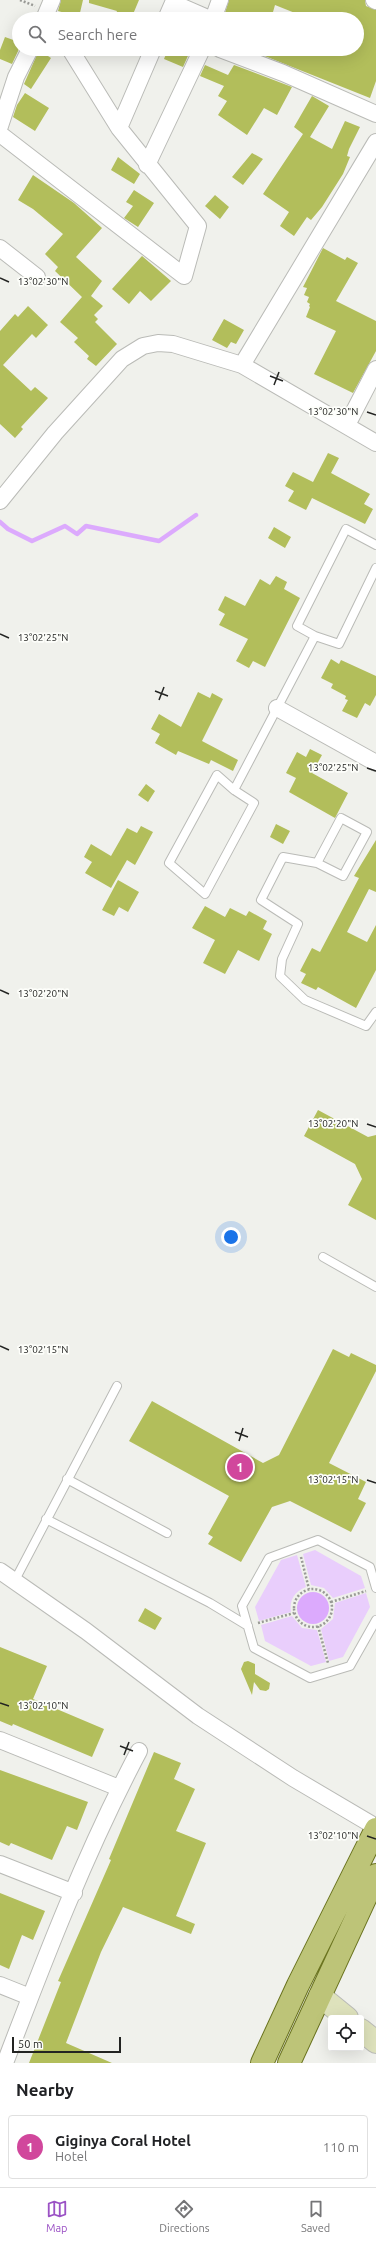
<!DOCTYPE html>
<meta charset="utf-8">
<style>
:root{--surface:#fff;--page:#f2f2f2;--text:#202124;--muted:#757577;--line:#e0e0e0;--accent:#9b52c5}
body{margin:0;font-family:Ubuntu,sans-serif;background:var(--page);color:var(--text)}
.controls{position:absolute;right:12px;bottom:12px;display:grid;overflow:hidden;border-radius:4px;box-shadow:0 4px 16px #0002}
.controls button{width:36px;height:36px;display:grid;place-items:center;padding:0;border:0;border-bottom:1px solid var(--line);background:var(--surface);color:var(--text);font:20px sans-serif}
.scale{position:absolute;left:12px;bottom:10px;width:109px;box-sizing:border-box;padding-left:4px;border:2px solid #232422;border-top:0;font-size:11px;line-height:14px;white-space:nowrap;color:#232422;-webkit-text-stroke:3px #fdfefa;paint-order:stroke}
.you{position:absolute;left:231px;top:1237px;width:14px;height:14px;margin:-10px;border:3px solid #fff;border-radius:50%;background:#1a73e8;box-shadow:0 0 0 6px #1a73e833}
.badge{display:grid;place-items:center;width:26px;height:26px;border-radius:50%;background:var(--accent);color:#fff;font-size:13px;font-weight:700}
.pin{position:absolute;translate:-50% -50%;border:2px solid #fff;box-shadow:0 1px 4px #0006}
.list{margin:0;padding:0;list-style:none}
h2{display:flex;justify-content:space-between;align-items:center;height:52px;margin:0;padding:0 16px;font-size:17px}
h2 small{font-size:13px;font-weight:400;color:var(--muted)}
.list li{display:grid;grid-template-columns:26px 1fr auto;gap:12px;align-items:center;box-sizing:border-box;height:64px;margin:0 8px 8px;padding:0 8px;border:1px solid var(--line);border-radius:4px}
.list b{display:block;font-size:15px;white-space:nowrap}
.list p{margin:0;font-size:13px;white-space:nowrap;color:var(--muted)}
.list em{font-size:13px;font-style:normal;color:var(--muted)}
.icon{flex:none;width:22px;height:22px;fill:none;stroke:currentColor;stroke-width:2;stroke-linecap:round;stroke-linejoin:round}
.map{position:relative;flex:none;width:376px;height:2063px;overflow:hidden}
.search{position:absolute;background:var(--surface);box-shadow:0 4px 16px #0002;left:12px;right:12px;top:12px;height:44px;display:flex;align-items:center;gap:10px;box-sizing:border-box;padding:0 14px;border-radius:22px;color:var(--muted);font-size:15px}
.sheet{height:124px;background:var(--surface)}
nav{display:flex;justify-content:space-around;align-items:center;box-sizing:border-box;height:56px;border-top:1px solid var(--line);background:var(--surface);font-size:11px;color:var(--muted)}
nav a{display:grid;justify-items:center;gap:2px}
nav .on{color:var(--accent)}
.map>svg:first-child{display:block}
</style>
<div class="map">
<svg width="376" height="2063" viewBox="0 0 376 2063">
<rect width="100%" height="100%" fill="#f0f1ec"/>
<path fill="#e9cefc" d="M315,1550L361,1576L365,1588L333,1598L324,1588L311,1585L303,1554Z
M297,1555L306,1587C295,1591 289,1600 291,1612L259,1621L255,1607L281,1560Z
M366,1593L370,1607L343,1657L329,1661L321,1629L333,1619L335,1603Z
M292,1616L302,1628L317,1630L326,1662L311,1666L265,1641L261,1625Z"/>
<path fill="#dcaafd" d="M297 1608a16 16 0 1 1 32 0a16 16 0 1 1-32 0Z"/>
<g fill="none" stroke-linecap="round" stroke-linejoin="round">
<path stroke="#dcaafd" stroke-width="4.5" d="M0,522L8,529L32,541L65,526L77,534L86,526L159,541L196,515"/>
</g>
<path fill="#b2be5b" d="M61,0H83L79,17L58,11Z
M89,0H139L131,19H114L117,11L89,3Z
M229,0H365L366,6L376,10V81L370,98L247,49H357V19H310L275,5L271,19H223Z
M5,37L19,42V49L12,64L0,59V50Z
M168,49H191L183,67L164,59Z
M39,50L51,58L31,89L24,84Z
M205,65L228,75L234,65L292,87L277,115L264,108L247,135L218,115L227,101L218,96L224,86L200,76Z
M25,93L49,108L35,131L13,117L17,105Z
M312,96L329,106L310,137L332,149L345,121L360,127L349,149L347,156L350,157L343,174L322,207L311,220L307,217L294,236L280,226L289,212L263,194L303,134L294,127Z
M252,153L263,159L243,185L232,177Z
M118,157L140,174L134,184L111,170Z
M33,175L74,203L102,228L76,257L102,281L91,296L103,306L94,315L98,319L95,322L117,344L96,366L87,359L89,356L74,342L78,338L60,322L82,297L55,271L58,267L45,254L63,234L33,209L18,200Z
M134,190L154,203L138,227L124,218L133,206L126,202Z
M215,195L229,207L220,219L205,206Z
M323,248L345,260L347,257L358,263L336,301L376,321V351L353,393L314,374L336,331L306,317L310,307L309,306L310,304L307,302L309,297L304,295L307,288L303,287Z
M142,256L171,281L151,301L140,291L129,304L112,289Z
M28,306L48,325L36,338L32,334L3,365L31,391L35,387L48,398L21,427L23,429L15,438L0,424V331L15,314L18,317Z
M224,319L244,330L236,344L231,342L227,348L212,340Z
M328,453L339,458L331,473L370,494L364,504L373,509L365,524L312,498L306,510L288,501L294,491L285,486L293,472L313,482Z
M274,527L291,537L285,548L268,538Z
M276,576L287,582L284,589L300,598L265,667L253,661L249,668L236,661L248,639L219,625L225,614L218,610L225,596L245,606L260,579L270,585Z
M331,659L339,664L341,660L376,676V695L370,706L365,703L357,718L342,711L348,700L345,699L346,696L331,688L333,684L321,678Z
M198,692L210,698L212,693L223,699L202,741L238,760L233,771L211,760L209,764L178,751L176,755L155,743L160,734L151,729L159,714L181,727Z
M310,749L322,755L312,773L348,793L335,818L289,792L296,778L286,773L297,752L306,757Z
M146,784L155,791L148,802L138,795Z
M276,824L290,831L283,844L270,837Z
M141,826L153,832L135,865L127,860L111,888L85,873L92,862L84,857L91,844L111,856L127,828L137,833Z
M376,840V892L369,889L347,932L367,942L376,925V970L356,1008L318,987L316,990L301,983L306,974L300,971L312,948L320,952L359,878L354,876Z
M118,880L139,892L128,912L119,907L114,916L102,910Z
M205,906L225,917L230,908L246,916L249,911L267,921L263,929L272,934L259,961L238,950L225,974L203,963L215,940L192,928Z
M318,1110L368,1137L376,1135V1220L348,1205L362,1179L355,1164L304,1136Z
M333,1349L349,1357L351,1353L376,1365V1371L329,1463L366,1482L358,1499L366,1503L351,1532L290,1501L272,1507L241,1562L208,1544L213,1537L208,1534L229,1496L129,1441L152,1401L263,1463L279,1455Z
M145,1608L162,1618L155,1630L138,1621Z
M0,1647L47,1666L33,1699L104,1729L92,1757L13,1724L12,1726L0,1721Z
M248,1661L255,1664V1674L270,1683L269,1689L266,1691L260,1690L254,1682L252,1695L241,1669L244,1662Z
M154,1752L181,1763L174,1779L195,1789L176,1831L206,1843L176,1916L195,1924L191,1934L123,1907L101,1952L66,2043L112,2063H29L61,1982L58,1981L111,1860L109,1859Z
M0,1770L88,1802L77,1830L67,1826L52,1860L11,1843L9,1846L0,1842Z
M0,1893L45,1911L33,1940L22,1935L9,1969L0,1965Z"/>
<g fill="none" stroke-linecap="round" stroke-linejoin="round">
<g stroke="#babbb7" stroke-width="10">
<path id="lane" d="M376,545L346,529L297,626L315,636L339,644L376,568
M234,790L217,775L169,863L205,894L254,803L234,790L315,636
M317,863L341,818L367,832L343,876L317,863L283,857L261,900L298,924L282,959L280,976L305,1000L366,1026L376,1012
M323,1257L376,1287
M67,1479L167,1533
M46,1519L210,1603L248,1626
M14,1582L117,1386
M376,1588L370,1567L318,1540L269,1558L242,1606L254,1648L310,1678L350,1666L376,1620"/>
</g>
<g stroke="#babbb7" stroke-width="18">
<path id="street" d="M374,0L376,1
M44,19L52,0
M166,19L173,3L210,19
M213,19L220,0
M220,49L283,73L376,114
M0,126L16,77L30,49
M119,128L153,49
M0,134L184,276L198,226L119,128L70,49
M147,165L202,49
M0,248L37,277
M242,365L376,142
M347,425L376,369
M0,501L55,433L122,359L143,346L158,343L173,344L242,365L376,443
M277,708L376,763
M0,1571L86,1631L198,1716L293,1778L376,1827
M0,1740L119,1788
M0,1864L74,1893
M0,1985L30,1997
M5,2063C45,1958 86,1851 139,1751"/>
</g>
<g stroke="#babbb7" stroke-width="24">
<path id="secondary" d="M320,1996L347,2018
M361,2030L376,2042"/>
</g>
<g stroke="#6a731f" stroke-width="24">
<path id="primary" d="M262,2063L298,1985L376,1829
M289,2063L376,1875"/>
</g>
<path stroke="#999a96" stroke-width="2.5" stroke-dasharray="2 2" stroke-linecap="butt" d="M20,0L35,6
M301,1557L309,1589
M294 1608a19 19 0 1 1 38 0a19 19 0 1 1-38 0Z
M331,1602L366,1591
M258,1623L294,1613
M318,1626L328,1663"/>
<use href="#lane" stroke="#fff" stroke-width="8"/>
<use href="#street" stroke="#fff" stroke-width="16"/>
<use href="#secondary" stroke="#dee2bc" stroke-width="22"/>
<use href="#primary" stroke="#bdc478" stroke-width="22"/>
</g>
<path fill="none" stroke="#232422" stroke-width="1.5" d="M0,278L9,282M270,376L283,381M274,385L279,372M367,412L376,415M0,634L9,638M155,691L168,696M159,700L164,687M367,768L376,771M0,990L9,994M367,1124L376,1127M0,1346L9,1350M235,1432L248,1437M239,1441L243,1428M367,1480L376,1483M0,1703L9,1706M120,1746L133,1751M124,1755L129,1742M367,1836L376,1839"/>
<g font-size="10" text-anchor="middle" fill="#232422" stroke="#fdfefa" stroke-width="3.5" stroke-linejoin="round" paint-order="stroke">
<text x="43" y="285">13°02'30"N</text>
<text x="333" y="415">13°02'30"N</text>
<text x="43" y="641">13°02'25"N</text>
<text x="333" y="771">13°02'25"N</text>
<text x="43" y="997">13°02'20"N</text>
<text x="333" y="1127">13°02'20"N</text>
<text x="43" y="1353">13°02'15"N</text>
<text x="333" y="1483">13°02'15"N</text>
<text x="43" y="1709">13°02'10"N</text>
<text x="333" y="1839">13°02'10"N</text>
</g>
</svg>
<div class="controls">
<button><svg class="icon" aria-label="locate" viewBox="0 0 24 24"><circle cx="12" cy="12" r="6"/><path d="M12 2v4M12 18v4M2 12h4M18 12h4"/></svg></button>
</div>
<div class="scale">50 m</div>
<div class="you"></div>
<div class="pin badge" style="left:240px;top:1467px;background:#d1479c">1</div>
<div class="search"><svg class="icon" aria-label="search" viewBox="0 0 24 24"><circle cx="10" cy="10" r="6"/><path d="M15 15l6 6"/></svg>Search here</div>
</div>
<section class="sheet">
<h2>Nearby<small></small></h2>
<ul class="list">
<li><span class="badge" style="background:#d1479c">1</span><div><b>Giginya Coral Hotel</b><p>Hotel</p></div><em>110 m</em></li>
</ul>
</section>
<nav>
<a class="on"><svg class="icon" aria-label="map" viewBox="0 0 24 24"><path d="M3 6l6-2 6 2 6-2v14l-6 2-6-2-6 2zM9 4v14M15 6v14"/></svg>Map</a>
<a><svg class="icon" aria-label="directions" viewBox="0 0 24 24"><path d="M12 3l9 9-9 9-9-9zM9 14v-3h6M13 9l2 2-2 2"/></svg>Directions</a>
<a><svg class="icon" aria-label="saved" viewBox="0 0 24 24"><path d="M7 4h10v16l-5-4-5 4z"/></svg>Saved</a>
</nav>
